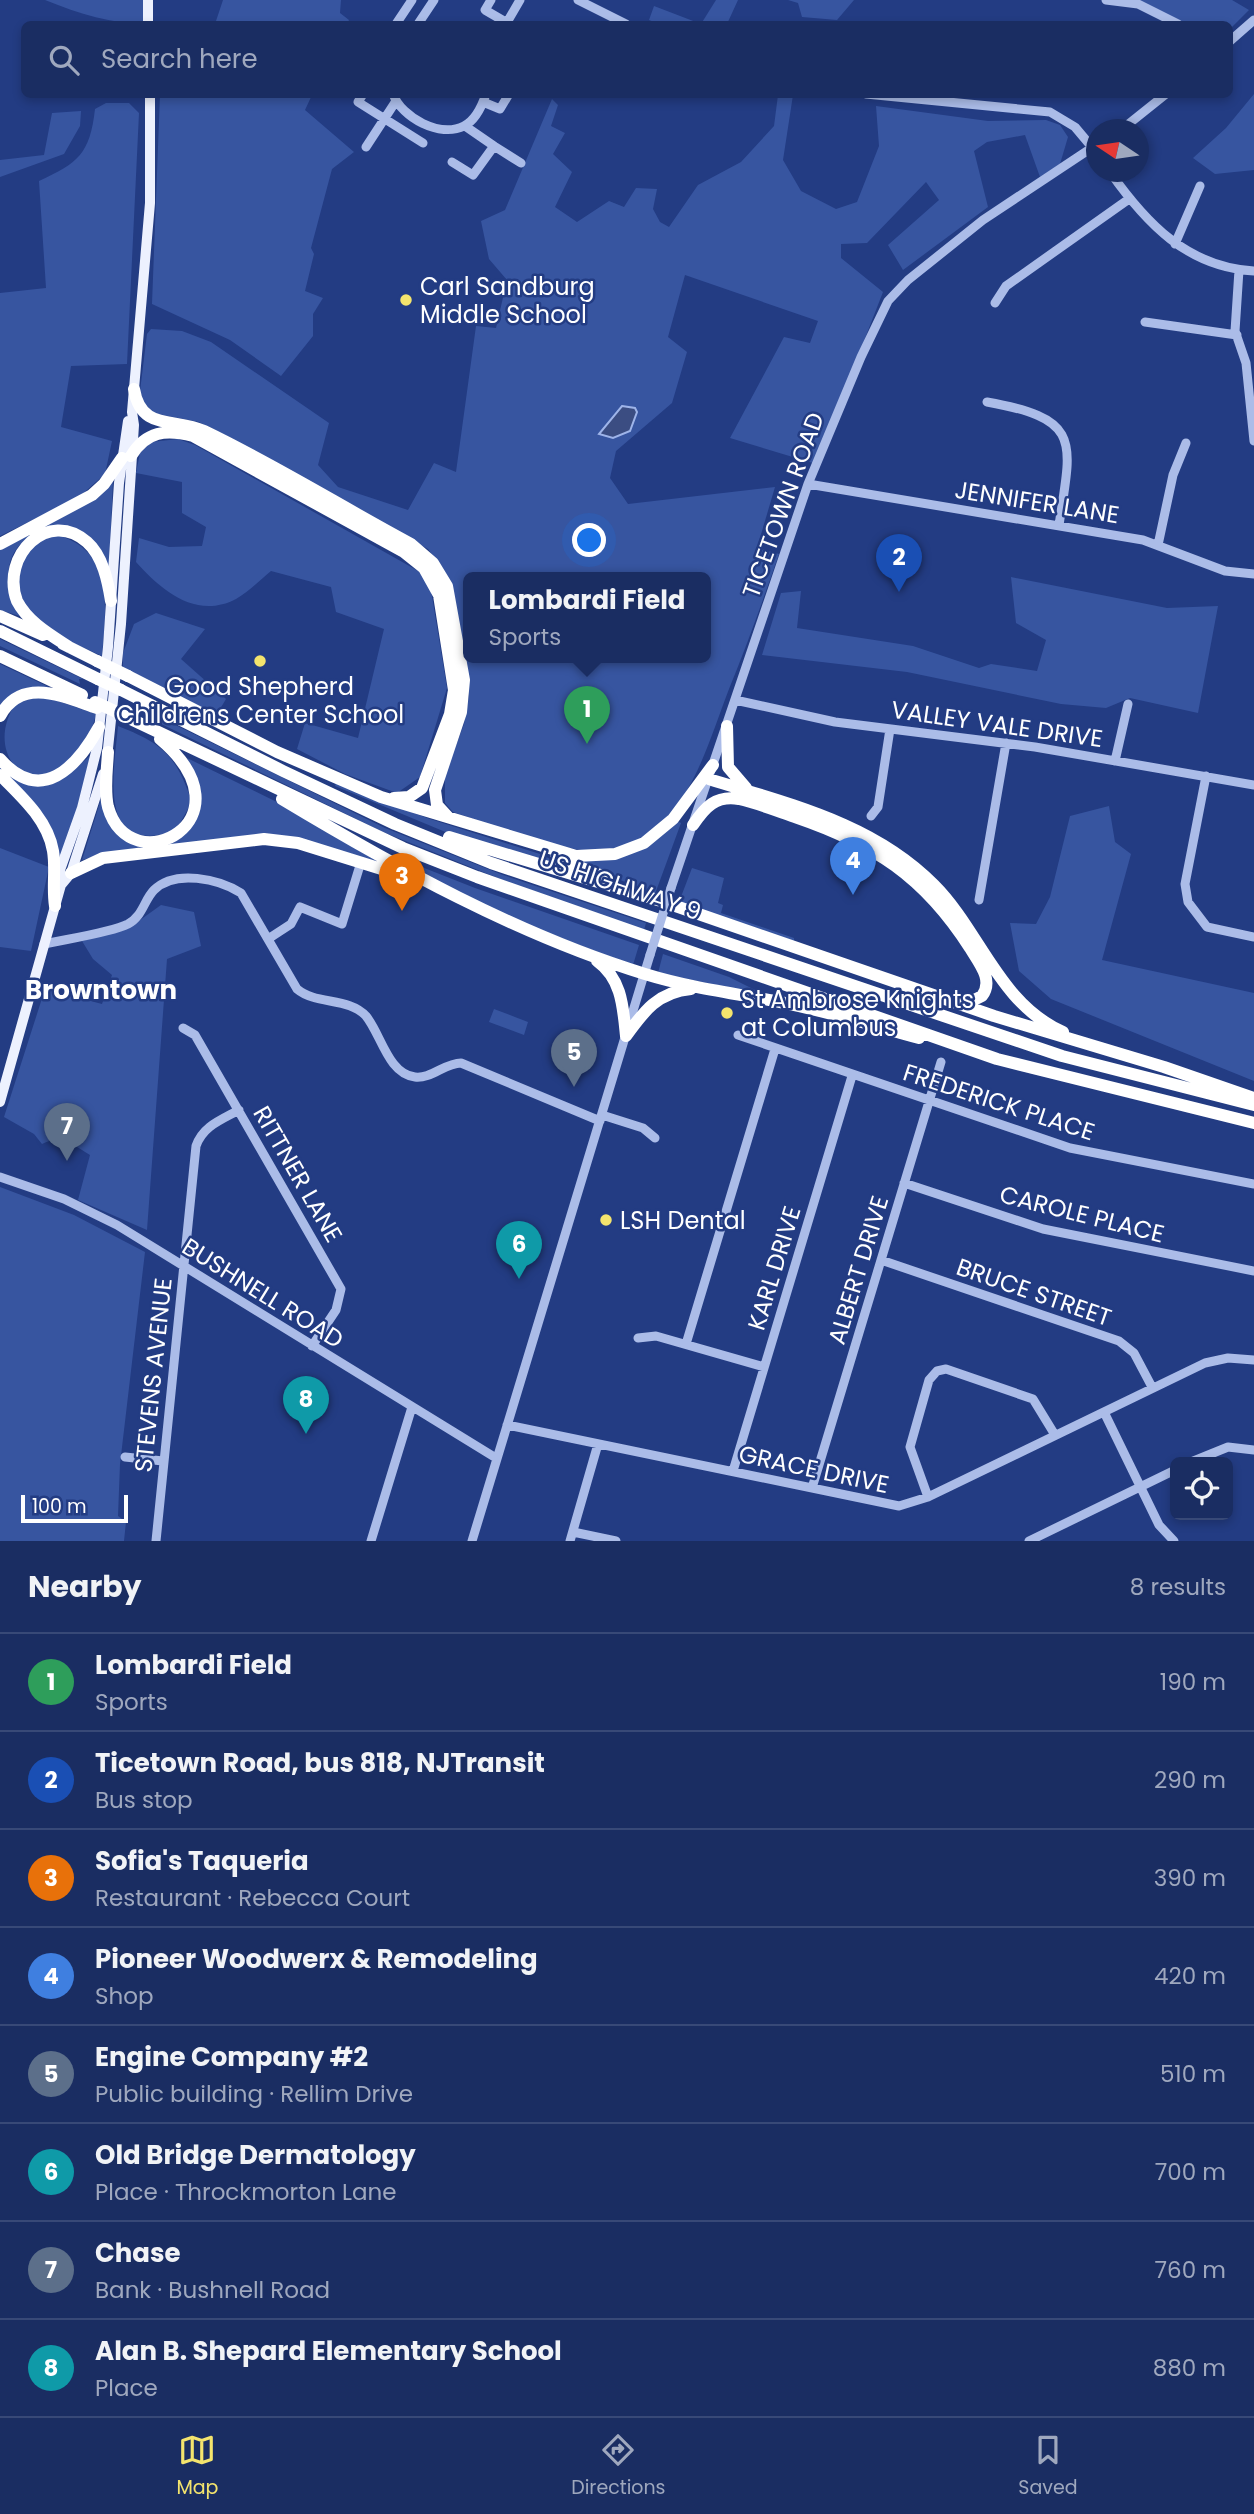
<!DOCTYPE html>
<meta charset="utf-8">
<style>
:root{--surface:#1a2d62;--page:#27396b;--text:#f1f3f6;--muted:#9fa8be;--line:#384977;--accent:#f4e46d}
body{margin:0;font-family:Poppins,sans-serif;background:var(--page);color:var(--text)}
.controls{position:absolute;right:21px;bottom:21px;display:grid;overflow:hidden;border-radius:10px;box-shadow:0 4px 10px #0003}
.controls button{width:63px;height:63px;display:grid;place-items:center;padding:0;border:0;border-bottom:2px solid var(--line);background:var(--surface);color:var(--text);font:35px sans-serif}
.compass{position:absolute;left:1086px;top:119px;width:63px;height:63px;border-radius:50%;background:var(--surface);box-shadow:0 4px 10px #0003;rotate:283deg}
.scale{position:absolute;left:21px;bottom:18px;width:107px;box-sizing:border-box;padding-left:7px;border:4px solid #fff;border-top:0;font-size:19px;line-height:24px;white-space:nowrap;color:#fff;-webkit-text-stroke:5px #233c83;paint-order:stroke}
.you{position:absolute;left:590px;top:541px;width:24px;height:24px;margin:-18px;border:5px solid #fff;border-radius:50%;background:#1a73e8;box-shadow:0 0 0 10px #1a73e833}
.badge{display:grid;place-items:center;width:46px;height:46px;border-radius:50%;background:var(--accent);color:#fff;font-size:23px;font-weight:700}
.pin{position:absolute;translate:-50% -58px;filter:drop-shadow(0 2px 4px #0008)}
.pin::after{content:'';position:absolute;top:37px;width:24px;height:21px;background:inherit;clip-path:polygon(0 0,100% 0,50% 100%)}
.popup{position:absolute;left:463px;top:572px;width:248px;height:91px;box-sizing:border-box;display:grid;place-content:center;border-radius:10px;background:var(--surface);filter:drop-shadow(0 2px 5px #0005);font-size:23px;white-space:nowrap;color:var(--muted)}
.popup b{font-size:26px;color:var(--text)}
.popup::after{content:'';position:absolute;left:50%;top:100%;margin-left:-14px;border:14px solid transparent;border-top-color:var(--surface)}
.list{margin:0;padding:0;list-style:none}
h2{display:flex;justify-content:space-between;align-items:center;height:91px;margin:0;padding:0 28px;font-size:30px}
h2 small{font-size:23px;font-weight:400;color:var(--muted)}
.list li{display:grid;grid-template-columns:46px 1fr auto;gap:21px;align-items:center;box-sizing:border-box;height:98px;padding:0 28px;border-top:2px solid var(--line)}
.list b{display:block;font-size:26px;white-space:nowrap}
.list p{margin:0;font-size:23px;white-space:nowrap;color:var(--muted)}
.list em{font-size:23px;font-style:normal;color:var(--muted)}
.icon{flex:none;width:38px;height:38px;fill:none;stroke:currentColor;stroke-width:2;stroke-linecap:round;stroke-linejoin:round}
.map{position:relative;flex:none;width:1254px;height:1541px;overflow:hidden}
.search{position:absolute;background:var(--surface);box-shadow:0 4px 10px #0003;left:21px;right:21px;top:21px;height:77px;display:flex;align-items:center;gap:18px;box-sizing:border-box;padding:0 24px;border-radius:10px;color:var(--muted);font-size:26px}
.sheet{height:875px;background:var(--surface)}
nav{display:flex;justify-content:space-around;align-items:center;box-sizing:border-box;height:98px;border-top:2px solid var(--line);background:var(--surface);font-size:19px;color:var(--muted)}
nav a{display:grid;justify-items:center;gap:4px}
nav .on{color:var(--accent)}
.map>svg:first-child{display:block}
</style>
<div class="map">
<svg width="1254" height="1541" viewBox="0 0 1254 1541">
<rect width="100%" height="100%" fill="#233c83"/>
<path fill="#3755a0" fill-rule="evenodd" d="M45,0H148V24C111,24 80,14 45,0Z
M223,0H341L340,13L349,20L347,24H215Z
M716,0H738L727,24H659L649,20L654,6L701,24Z
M788,0H854L837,20L802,17L798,3Z
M1133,0H1232L1249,10L1230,29V24H1185Z
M1254,94V170L1215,174L1193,158L1226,128Z
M160,95H312L305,110L354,152L332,169L311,248L314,254L305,291L323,298L313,314V336L281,376L230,340L152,304Z
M778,95H793L783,160L801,191L836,209L857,202L879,146L876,106L988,121L1046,120L1060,125L1068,137L1060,164L1040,177L1025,135L987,142L974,151L988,207L903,270L888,245L939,200L926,182L867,243L841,244V258L883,292L816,464L730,438L784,337L810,343L818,321L685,275L668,337L687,352L672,403L616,451L610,478L628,504L775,487L757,548L779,554C763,600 747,645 729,689C706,748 685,836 612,850C572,858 493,825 453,812L445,803V775L464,724L469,696L452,583L428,549L199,422L152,413L145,406L140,391L147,334L151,329L182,331L211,342L329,423L318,465L338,487L408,510L434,463L456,472L476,326L496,328L507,280L489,259L481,221L505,210L552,99L558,105L551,126L565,133L553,154L572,172L555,207L577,222L609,201L624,207L636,188L657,189L653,209L660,222L669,227L698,185L741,162L774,126ZM468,578H706V658H468Z
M106,103H129L139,113L127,364L71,366L61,427L112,441L105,474L79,497L0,536V293L46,288L39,181C78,163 90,154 95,109Z
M81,111L80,126L64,154L0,177V160L44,155L52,113Z
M178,439L195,445L420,572L430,584L447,688L420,777L397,793L345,774L297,749L305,723L358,738L384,629L336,612L331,587L271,571C260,580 248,592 236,599C196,620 161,590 136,562L139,538L169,547L202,546L206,527L182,513V482L136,473L140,453L151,442Z
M113,480L109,570L93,545L42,529C0,550 3,580 23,617L0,610V546Z
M57,535C115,551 106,608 102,656C75,643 20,624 17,585C16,573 27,554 32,543Z
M1011,577L1167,608L1218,606L1198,713L1130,698L1106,708L1061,704L907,672L762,655L781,593L801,591L797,628L913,646L979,668L991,664L1037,671L1046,640L1016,623Z
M156,613L205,629L181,659L226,699L217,714L172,694L123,667V653L134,624Z
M0,639L83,679H79L80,684L0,646Z
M0,664L53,689L0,709Z
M43,696L96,714C88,747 75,755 49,776C41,775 28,776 21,772C0,755 0,726 16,703Z
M147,711L385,828L503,875L646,923L644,930L508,882L383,832L145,716Z
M118,726C164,744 176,756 192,802L176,830C96,859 114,772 118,726Z
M90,756L81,798L59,861L38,810L0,769V764L12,776L64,777Z
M187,758L285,806L385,866L293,839L104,854L82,860L102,796L124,837L177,839L199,788Z
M336,783L427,818L543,855L564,867L467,841L335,786Z
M1109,806L1115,842L1131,854L1102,960L1254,993V1081L1051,999L1019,971L1010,923L1036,924L1050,897L1070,816Z
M677,821L681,823L655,894L598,871L579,860C624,853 644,855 677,821Z
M371,847L475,888L639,945L633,965C544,933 453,895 371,847Z
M0,848L49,867L31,951L0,947Z
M692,868L724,878L718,903L723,905L721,913L794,938V941L679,902Z
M161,905L194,912L201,946L167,959L147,1230L78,1200L90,1155C73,1145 61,1134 42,1144L34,1134L4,1117L45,989L102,1004L112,975L93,959L82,941L129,928Z
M663,954L729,977L765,995L658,973Z
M494,1009L528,1022L524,1035L489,1022Z
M0,1187L74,1215L145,1252L120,1464L118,1516L126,1522L124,1541H0Z"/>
<path fill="#3b4d82" stroke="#9eb4e9" stroke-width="2" d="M622,406L635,408L637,412L630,431L613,438L599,434Z"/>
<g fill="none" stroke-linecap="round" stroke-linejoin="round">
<path stroke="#abbce8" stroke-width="9" d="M491,0L485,10L509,24
M578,0L626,24
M1106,0L1138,4L1178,24
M396,24L412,0
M418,24L434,0
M506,24L520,0
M1230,41L1254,20
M363,94L358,102L423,143
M393,94C402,118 440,138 464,126C476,120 482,106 486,94
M866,94L1050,112L1075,127L1096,152
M483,102L500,109L509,94
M1121,130L1166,94
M494,146L521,163
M366,147L396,101
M452,162L473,175L494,146L465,126
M1110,172C1146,223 1187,267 1254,271
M1175,244L1200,186
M1239,270L1235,331L1246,363L1254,441
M995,303L1006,286L1129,199
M1145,322L1237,335
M987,402C1082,419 1072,440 1059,525
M808,484L1143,540L1225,571L1254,574
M1158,545L1173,475L1186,443
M735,700L835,722L1035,747L1254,785
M1115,761L1128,704
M1206,776L1185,884L1188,902L1207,927L1254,937
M871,816L878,807L890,729
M671,888L808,484L861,357L888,301L908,280L983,220L1096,145
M979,900L1006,743
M268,939L291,924L300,907L342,924L361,862
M44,944C66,939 110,933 128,924C143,916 144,900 154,890C175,869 219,879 241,893L297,989C316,1005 349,997 366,1016C381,1034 388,1074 415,1077C431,1079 445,1063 461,1063L600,1121
M183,1028L195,1035L341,1289L336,1310L312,1346
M738,1035L1070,1148L1254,1184
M602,1115L643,1128L655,1138
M0,1177L64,1199L117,1225L496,1458
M904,1183L1043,1229L1254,1271
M881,1260L1119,1341L1134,1353L1152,1387
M638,1338L656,1336L764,1367
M686,1344L775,1049
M1104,1412L1159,1525L1174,1541
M507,1425L899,1506L928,1497L1205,1363L1228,1358L1254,1360
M125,1457L163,1461
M1191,1462L1228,1447L1254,1450
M733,1471L852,1076
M812,1488L941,1062
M928,1497L910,1447L929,1380L937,1371L946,1369L1033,1399L1055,1435
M573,1532L616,1541
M156,1541L196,1146C203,1126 221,1120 239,1110
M371,1541L412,1407
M472,1541L650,955
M570,1541L598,1444
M1029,1541L1175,1470"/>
<path stroke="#edf1fe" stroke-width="10" d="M148,0V24
M107,758L121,624L134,425L132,412L150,203V94
M61,885L71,873L103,774
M0,1102L61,885L60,870L82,808L97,748L108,647L119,483L128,421"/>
<path stroke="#fff" stroke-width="12" d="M134,389C141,432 175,417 204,431C275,465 342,507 411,544L433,563L447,586L464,680L461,712L435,790L437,805L448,817
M131,456C146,431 166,429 193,436L404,552L424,568L439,595L454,690L450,714L422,788L409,797L394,798
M0,544L92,495L104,484L122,458
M0,616L43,635
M0,631L98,679
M63,644L97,661
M69,647C49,634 28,622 17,601C0,555 49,508 87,542C103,556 108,582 111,601
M0,656L82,695
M128,676L277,752L381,797L576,856L615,854L644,843L673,819L713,765
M121,690L283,771L395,824L491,863L1062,1056L1254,1105
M116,712L403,848L477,877L997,1059L1254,1123
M0,716C22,676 64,697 97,708
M727,726L728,767L746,788
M108,752C107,770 104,790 108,807C130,885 256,820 160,739
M0,759C41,806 77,767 99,727
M0,775C21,796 48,820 53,851C56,869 52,887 55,906
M709,779C788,804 873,823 934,885C980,931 999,1004 1063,1032
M282,799C395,867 518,935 645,974C687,987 731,993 775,1001C824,1010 871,1025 919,1038
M693,825C705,807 716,795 739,799C758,803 776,811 795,817C874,844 924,876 970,948C979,963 994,980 982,996L972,1001L959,999
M449,837L661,901L994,1016L1164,1067L1254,1098
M556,858L608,878
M71,873L103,858L264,839L298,843L404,876
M597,961C622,979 623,1007 626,1036
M626,1036C644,1011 658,992 691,989"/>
<path stroke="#abbce8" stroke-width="9" d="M650,955L671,888"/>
<path stroke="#fff" stroke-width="12" d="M97,661L128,676
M98,679L121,690
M95,702L119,713"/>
</g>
<g fill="#f4e46d" stroke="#233c83" stroke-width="2.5">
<circle cx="406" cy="300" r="7"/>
<circle cx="260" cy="661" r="7"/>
<circle cx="727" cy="1013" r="7"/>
<circle cx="606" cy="1220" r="7"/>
</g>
<g text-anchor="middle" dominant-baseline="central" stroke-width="5" stroke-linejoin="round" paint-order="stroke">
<g font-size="24" fill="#fff" stroke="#233c83" text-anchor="start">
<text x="420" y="286">Carl Sandburg<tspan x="420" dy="28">Middle School</tspan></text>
<text x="260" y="686" text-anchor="middle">Good Shepherd<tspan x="260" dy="28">Childrens Center School</tspan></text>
<text x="741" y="999">St Ambrose Knights<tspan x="741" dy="28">at Columbus</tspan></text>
<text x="620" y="1220">LSH Dental</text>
</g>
<g font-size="24" fill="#fff" stroke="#233c83">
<text transform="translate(1037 502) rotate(9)">JENNIFER LANE</text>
<text transform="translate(783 505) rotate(-70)">TICETOWN ROAD</text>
<text transform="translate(997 724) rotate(8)">VALLEY VALE DRIVE</text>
<text transform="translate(620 885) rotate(19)">US HIGHWAY 9</text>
<text transform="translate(999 1102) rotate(18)">FREDERICK PLACE</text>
<text transform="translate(298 1174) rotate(60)">RITTNER LANE</text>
<text transform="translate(1082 1214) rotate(14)">CAROLE PLACE</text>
<text transform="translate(774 1268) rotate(-73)">KARL DRIVE</text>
<text transform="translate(858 1270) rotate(-73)">ALBERT DRIVE</text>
<text transform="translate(1034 1292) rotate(19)">BRUCE STREET</text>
<text transform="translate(263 1293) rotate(32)">BUSHNELL ROAD</text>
<text transform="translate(153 1375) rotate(-84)">STEVENS AVENUE</text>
<text transform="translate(814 1469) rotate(12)">GRACE DRIVE</text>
</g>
<g font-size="26" font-weight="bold" fill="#fff" stroke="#233c83">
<text x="101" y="990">Browntown</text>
</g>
</g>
</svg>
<div class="controls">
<button><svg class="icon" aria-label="locate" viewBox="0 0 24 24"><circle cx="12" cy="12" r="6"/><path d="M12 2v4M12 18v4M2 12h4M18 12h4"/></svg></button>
</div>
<svg class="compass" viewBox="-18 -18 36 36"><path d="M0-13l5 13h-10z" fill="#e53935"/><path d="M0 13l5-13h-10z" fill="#9fa8be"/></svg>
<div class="scale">100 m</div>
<div class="you"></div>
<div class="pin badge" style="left:587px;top:744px;background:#2e9e5b">1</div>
<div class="popup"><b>Lombardi Field</b>Sports</div>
<div class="pin badge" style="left:899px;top:592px;background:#1a4fb4">2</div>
<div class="pin badge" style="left:402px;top:911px;background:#e8710a">3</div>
<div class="pin badge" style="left:853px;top:895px;background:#3f7fe0">4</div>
<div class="pin badge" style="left:574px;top:1087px;background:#5c6f8a">5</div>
<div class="pin badge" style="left:519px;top:1279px;background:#0f9aa8">6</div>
<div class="pin badge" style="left:67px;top:1161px;background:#5c6f8a">7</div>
<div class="pin badge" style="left:306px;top:1434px;background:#0f9aa8">8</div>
<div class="search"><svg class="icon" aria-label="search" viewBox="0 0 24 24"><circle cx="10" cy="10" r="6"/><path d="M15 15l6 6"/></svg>Search here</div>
</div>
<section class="sheet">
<h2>Nearby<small>8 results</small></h2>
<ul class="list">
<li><span class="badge" style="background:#2e9e5b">1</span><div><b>Lombardi Field</b><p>Sports</p></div><em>190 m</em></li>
<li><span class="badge" style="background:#1a4fb4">2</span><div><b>Ticetown Road, bus 818, NJTransit</b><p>Bus stop</p></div><em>290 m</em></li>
<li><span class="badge" style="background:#e8710a">3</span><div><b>Sofia's Taqueria</b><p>Restaurant · Rebecca Court</p></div><em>390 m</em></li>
<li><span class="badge" style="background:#3f7fe0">4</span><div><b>Pioneer Woodwerx &amp; Remodeling</b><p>Shop</p></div><em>420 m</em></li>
<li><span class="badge" style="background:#5c6f8a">5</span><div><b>Engine Company #2</b><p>Public building · Rellim Drive</p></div><em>510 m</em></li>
<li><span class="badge" style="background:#0f9aa8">6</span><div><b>Old Bridge Dermatology</b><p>Place · Throckmorton Lane</p></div><em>700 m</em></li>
<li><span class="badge" style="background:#5c6f8a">7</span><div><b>Chase</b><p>Bank · Bushnell Road</p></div><em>760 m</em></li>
<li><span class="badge" style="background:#0f9aa8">8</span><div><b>Alan B. Shepard Elementary School</b><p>Place</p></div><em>880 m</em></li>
</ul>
</section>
<nav>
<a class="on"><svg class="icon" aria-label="map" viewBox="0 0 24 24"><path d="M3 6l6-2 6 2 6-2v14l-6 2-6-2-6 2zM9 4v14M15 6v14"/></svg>Map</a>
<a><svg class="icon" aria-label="directions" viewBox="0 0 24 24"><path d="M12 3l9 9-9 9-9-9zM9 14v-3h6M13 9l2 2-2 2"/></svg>Directions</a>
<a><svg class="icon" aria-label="saved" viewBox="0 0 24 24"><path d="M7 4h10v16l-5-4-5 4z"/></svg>Saved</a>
</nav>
